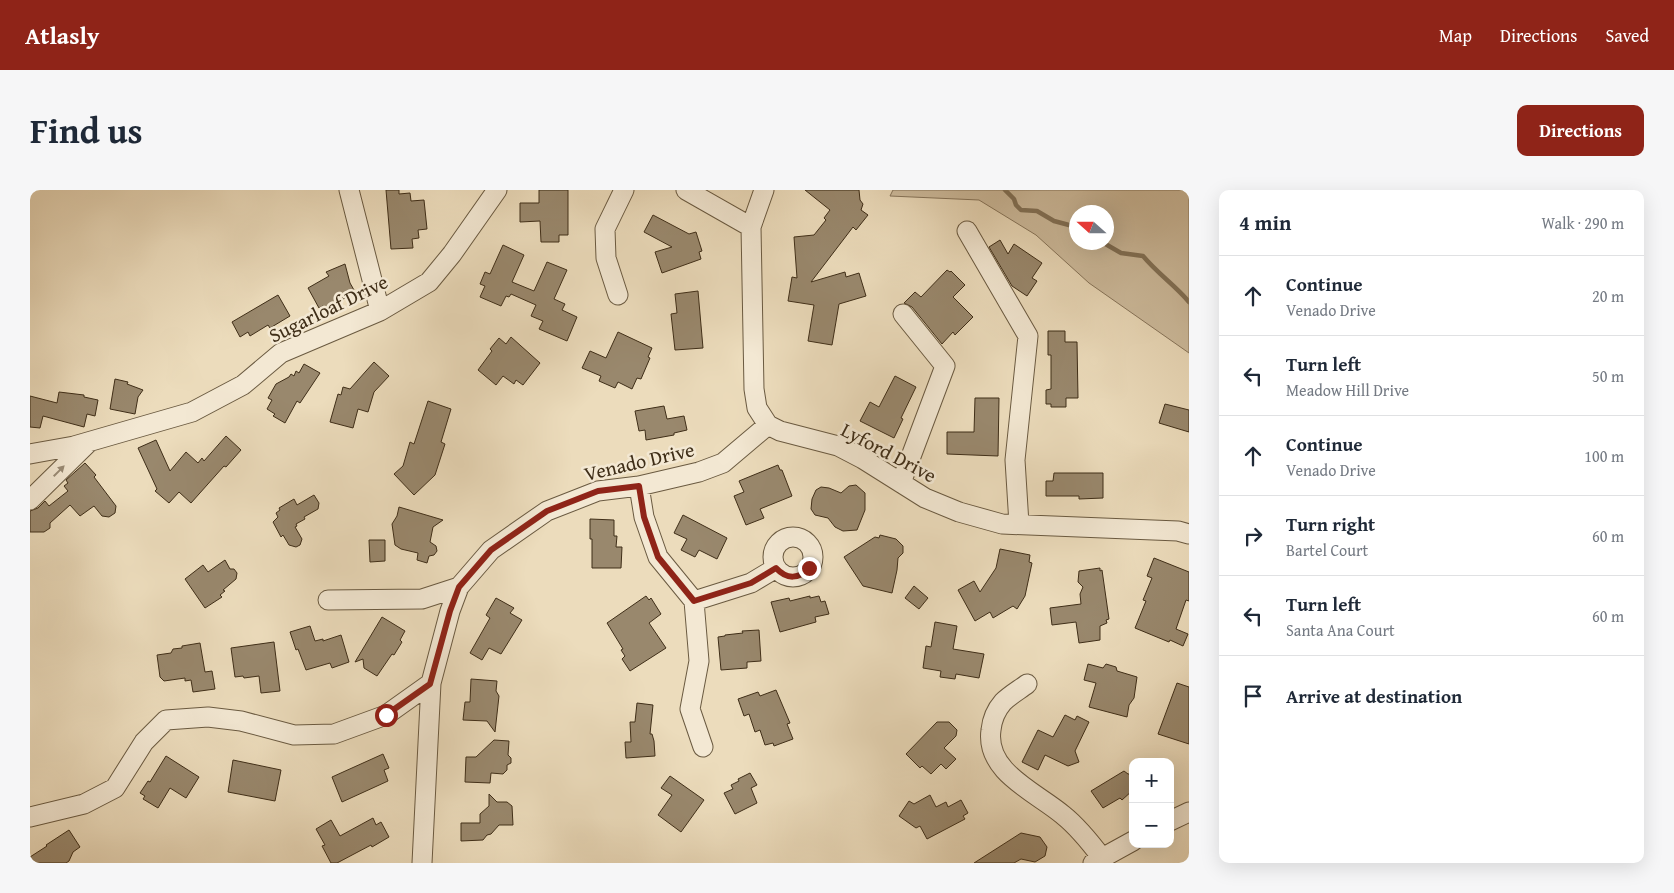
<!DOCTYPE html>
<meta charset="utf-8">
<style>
:root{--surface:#fff;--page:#f6f6f7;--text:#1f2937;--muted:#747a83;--line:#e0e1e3;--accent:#8f2418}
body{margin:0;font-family:"Gentium Book Plus",serif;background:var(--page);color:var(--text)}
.controls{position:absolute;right:15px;bottom:15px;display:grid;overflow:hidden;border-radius:10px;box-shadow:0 5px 20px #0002}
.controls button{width:45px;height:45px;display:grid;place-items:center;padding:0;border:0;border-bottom:1px solid var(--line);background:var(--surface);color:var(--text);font:25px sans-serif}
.compass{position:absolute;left:1039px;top:15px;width:45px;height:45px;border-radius:50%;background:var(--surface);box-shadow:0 5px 20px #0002;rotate:291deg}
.stop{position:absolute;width:15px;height:15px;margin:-11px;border:4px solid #8f2418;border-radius:50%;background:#fff}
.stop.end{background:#8f2418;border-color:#fff;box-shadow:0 1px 5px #0008}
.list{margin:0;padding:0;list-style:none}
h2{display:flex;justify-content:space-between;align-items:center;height:65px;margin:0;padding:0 20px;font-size:21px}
h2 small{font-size:16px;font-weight:400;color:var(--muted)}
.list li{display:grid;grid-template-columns:32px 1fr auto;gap:15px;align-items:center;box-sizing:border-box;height:80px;padding:0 20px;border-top:1px solid var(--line)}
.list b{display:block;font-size:19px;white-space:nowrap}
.list p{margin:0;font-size:16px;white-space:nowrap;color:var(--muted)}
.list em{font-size:16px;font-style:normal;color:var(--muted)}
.icon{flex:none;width:28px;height:28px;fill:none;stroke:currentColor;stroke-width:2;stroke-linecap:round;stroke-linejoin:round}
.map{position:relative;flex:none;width:1159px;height:673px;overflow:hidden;border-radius:10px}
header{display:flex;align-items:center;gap:30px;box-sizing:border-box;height:70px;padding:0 25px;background:var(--accent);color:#fff}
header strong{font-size:24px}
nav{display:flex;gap:28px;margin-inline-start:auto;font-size:18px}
.intro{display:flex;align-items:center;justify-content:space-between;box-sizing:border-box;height:120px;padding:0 30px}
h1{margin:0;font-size:35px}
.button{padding:12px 22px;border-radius:10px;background:var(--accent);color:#fff;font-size:18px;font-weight:700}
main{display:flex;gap:30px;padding:0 30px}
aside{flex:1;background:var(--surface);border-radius:10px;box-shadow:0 5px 20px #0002}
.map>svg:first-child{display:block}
</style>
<header>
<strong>Atlasly</strong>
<nav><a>Map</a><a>Directions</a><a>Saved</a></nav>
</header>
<div class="intro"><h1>Find us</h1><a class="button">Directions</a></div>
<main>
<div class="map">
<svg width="1159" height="673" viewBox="0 0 1159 673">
<rect width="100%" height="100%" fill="#ecdcbc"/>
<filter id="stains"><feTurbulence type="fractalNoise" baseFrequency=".004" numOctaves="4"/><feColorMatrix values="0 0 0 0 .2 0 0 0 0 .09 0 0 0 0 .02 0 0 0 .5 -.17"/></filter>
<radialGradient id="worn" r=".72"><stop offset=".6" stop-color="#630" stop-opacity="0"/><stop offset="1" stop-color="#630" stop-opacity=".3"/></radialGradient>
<path fill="#cfbea0" stroke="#87765c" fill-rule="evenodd" d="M863,0H1159V163L1059,93L1006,45L949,10L860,6ZM1046,22H1076V52H1046Z"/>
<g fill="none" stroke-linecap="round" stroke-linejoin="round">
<path stroke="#837359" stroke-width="4.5" d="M975,0L984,9L986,15L991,20L1007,21L1024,31L1039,35L1046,40
M1072,52L1091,63L1113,66C1128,84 1146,96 1159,112"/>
</g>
<path fill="#99886d" stroke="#3f2e18" d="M356,0H369V4L380,3L381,11L394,10L397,39L388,40L389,48L382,49L383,58L361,59Z
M509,0H538V45H529V52H511L510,31L490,32V13H509Z
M775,0H829L830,10L833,14L831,20L838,25L826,40L823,37L781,92L815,82L816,87L829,83L836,106L809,114L802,155L778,151L784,115L758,111L762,87L767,88L764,47L784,45L796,30L794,28L800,20Z
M623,25L659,44L666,42L672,61L669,62L671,69L632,83L625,62L642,57L614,42Z
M970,50L978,64L984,54L1012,73L1002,88L1007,91L997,106L982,96L959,57Z
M473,55L494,65L482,92L504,101L517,72L537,80L524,109L535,114L532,120L547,127L537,151L509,139L513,131L501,126L506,115L481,104L479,107L476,106L471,116L450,107L455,96L450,94L455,82L460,84Z
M315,74L320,93L324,100L314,106L315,108L295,120L293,116L289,118L278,98L299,86L296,82Z
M917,80L920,82L921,81L935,95L923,107L943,127L925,145L923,142L912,154L882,117L874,113L885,102L891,107Z
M668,101L673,158L645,160L641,124L647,123L645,104Z
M248,105L260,126L240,138L238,135L220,146L218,142L210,147L202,132Z
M1018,141H1035V152H1047L1048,208H1036V217H1021V214H1016V200L1021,199V165H1018Z
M588,142L622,158L618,167L620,168L611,189L607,188L602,199L588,192L585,198L569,191L571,186L552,178L560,161L576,168Z
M481,147L510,173L493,195L486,190L484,194L473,186L466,195L448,180L462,161L460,159L469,148L476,154Z
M344,172L359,186L344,202L338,222L328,219L323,238L300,232L308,204L311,205L313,197L320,199Z
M274,174L290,183L270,213L267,211L255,233L243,226L245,224L237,219L242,210L238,208L246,194L259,187L261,184L264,186L266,181L269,183Z
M865,186L886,197L871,228L873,229L864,248L830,231L840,212L849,217Z
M85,189L98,192L97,194L113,200L108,207L105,224L80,219Z
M29,202L54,205V207L68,210L65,226L57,224L54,237L13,226L10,238L0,237V206L27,213Z
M945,208H969L968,266L917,264V242H944Z
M398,211L421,219L411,252L415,254L405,285L384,305L364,284L373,276L380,252L384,254Z
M1135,214L1159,220V242L1129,233Z
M634,216L637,229L654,226L657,240L644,243V245L616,250L615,240L609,241L605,221Z
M196,246L211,260L196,277L194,276L161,313L149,302L139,313L125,301L127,299L108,258L126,250L140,281L156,262L168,273L172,268L174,271Z
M55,273L66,285L64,287L86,316L85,323L79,327L72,326L64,316L50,326L40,315L20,333V338L14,342H0V321L8,318L15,311L19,316L38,301L34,296L38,293L36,290Z
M748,275L750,280H752L762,306L730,319L734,328L716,335L704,306L714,302L709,291Z
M1024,283H1073V308L1049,309V306H1016V291H1023Z
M826,295L835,303V320L827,340L813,341L805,337L798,328L785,325L781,319L782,309L786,300L791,297L799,298L811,303L819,296Z
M284,305L289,313L288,319L274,327L275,329L266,334L267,336L265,337L272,349L270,355L266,357L259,355L253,345L251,347L243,332L248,327L246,323L250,320L249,318L264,309L267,315Z
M369,317L413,330L403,337L400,352L406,356L407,361L404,365L399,366L397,373L387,370L388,363L371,359L365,355L362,334L367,326Z
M653,325L697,348L687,369L669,360L665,367L651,360L657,349L644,343Z
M560,329L584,330V346H587L586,357H592L591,378H562V349H560Z
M850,345L866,349L873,356V363L868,368L867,380L862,403L833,396L814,367L845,347L849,348Z
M339,350H355V371L340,372Z
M970,359L1000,365L999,372L1002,373L995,406L987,419L983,416L963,428L960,422L945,431L928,400L944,391L950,402L966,378Z
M1124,368L1159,382V411L1156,410L1146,439L1158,444L1153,456L1140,450L1139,452L1105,438L1116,411L1113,410L1122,388L1117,386Z
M195,370L200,379H204L207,383L206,389L193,400L195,401L190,405L192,407L175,418L155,389L173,375L178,382Z
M1070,378V381L1072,380L1079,429L1076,430L1077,433L1070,436V450L1049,453L1046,432L1022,435L1020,418L1051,414L1050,404L1053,397L1048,392L1049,381Z
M884,396L898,408L889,419L875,408Z
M616,406L619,410L621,408L631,424L619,433L636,458L600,481L592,469L595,466L591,460L593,459L577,433Z
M780,406V408L789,406L791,412L795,411L799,424L785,427L786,432L750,442L741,412L759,408L760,411Z
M466,408L484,418L480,423L492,430L471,464L459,458L452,470L440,463L460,428L456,425Z
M352,427L375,441L370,450L372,452L364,465L362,464L347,486L334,478L333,469L325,472Z
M905,432L927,436L923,459L954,464L949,488L926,484L925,489L910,487L911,481L893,478L896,456L901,457Z
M280,436L285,451L293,449V451L311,445L319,472L302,478L300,473L276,480L268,459L266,460L260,442Z
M729,440L731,471L717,472V478L691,480L688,447L695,446V445L713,443L712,441Z
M244,452L250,501L231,503L229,486L214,488L213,486L205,487L201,458Z
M170,453L175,482L182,481L185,499L163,502L161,490L155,491V488L134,491L130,487L127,465L141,463L143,459L152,458V456Z
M1058,474L1073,478L1076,474L1086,477L1087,481L1107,487L1104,508L1099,515L1097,527L1059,517L1066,493L1054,490Z
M441,489L467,491L466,501L469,506L465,542L457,531L433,530L435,512H440Z
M1147,493L1159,497V554L1128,544Z
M746,500L760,533L757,534L763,549L744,556L743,553L735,555L730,540L725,542L719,524L714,526L708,509L728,502L730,506Z
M607,513L623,515L620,544H622L624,551L625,566L596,568L595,552H601L600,532H605Z
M1035,525L1045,530L1047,526L1059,532L1045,561L1049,572L1038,576L1015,565L1008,580L992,572L1008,540L1023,547Z
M907,532H919L927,540L926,546L914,558L926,569L916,579L911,574L901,584L892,576L890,578L876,564Z
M464,550L479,551L478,565L481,568V573L477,575V580L473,584L461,583L460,593L435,592L436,567H446Z
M353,564L359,578L354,580L358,591L312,612L302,587Z
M136,566L169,587L156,608L140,598L128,618L113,609L115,606L110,603L118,591L120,592Z
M203,570L251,580L245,611L198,602Z
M1094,581L1098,584H1103V600L1092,610L1090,608L1073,618L1061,601Z
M720,583L727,595L721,598L727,613L705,624L694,603L703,599L701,595L709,591L708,589Z
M640,586L674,610L651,642L628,625L642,605L631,598Z
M459,604L467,612H477L482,616L483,635H469L461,644L457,645L453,650L431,651V633H450V624L459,616Z
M900,605L906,617L916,612L918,617L931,610L938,623L933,626L935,629L897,649L890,636L886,638L869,626L879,611L884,614Z
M343,628L346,635L351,632L359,647L342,657L341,655L307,673H301L292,656L295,655L286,639L301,630L310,646Z
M39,640L50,657L43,662L39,671L36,673H0V667L17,656L16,655Z
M991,643L1010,647L1017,657L1015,666L1005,672L991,669L984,673H944Z"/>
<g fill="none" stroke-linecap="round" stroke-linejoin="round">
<g stroke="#6a5a41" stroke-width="21">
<path id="minor" d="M319,0L350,121
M656,0L721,37
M734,0L721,37L724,199L727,218L738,235L750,241L808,256L833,269L895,308L929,322L972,334L1148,341L1159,344
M937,41L998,146L985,270L989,334
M588,105L576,68L575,39L594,0
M0,264L44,256L162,222L213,195L251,163L350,121L399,92L422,64L467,0
M871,293L915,176L873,124
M609,296L614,327L628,367L664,411L669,471L660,519L673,557
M0,310L58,253
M743 367a20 20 0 1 1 40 0a20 20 0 1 1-40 0Z
M298,410L392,409L429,397L461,360L517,321L568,301L609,296L669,282L693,273L738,235
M664,411L721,393L746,378
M997,494C989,500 980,505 973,512C966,520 962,530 961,540C955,582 1006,602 1033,625C1048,637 1060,652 1072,668
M0,627L54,614L85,598L114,552L136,530L178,527L211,531L264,545L304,544L356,525L401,493
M1140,631L1159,622
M392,673L401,493L420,421L429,397
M1063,673L1103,651"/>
</g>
<use href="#minor" stroke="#f3e8d3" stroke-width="19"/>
</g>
<defs><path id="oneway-solid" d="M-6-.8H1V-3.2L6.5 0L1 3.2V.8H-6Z" transform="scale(1.25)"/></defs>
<use fill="#998b76" href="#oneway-solid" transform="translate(29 281) rotate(-45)"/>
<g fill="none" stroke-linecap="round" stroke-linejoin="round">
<path stroke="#8f2418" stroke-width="6" d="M356,525L400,494L420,421L429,397L461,360L517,321L568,301L609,296L614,327L628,367L664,411L721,393L746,378C757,390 769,389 779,378"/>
</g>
<g text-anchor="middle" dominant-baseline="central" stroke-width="5" stroke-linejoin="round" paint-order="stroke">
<g font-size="20" fill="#3f2e18" stroke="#f3e8d3">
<text transform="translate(298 118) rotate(-26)">Sugarloaf Drive</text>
<text transform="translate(859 262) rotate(28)">Lyford Drive</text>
<text transform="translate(609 271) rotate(-13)">Venado Drive</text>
</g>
</g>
<rect width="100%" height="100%" filter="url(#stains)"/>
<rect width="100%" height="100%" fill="url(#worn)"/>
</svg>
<div class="controls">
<button>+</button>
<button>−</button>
</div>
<svg class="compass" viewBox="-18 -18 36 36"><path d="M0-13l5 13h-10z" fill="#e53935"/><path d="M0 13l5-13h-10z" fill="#747a83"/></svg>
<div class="stop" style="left:356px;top:525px"></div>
<div class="stop end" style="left:779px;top:378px"></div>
</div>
<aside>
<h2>4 min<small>Walk · 290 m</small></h2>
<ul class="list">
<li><svg class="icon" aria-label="ahead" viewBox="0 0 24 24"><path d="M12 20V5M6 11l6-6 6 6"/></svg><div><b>Continue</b><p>Venado Drive</p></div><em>20 m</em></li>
<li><svg class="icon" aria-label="left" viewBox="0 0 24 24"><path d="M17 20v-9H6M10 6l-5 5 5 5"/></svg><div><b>Turn left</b><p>Meadow Hill Drive</p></div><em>50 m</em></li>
<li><svg class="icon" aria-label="ahead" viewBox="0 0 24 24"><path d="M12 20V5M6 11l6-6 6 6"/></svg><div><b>Continue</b><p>Venado Drive</p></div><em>100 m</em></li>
<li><svg class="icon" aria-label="right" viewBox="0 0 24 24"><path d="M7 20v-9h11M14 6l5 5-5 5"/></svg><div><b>Turn right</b><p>Bartel Court</p></div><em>60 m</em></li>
<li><svg class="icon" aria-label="left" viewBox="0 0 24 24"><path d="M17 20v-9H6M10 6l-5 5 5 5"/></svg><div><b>Turn left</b><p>Santa Ana Court</p></div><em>60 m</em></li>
<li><svg class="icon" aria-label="arrive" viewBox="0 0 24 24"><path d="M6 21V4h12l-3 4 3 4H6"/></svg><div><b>Arrive at destination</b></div></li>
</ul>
</aside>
</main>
